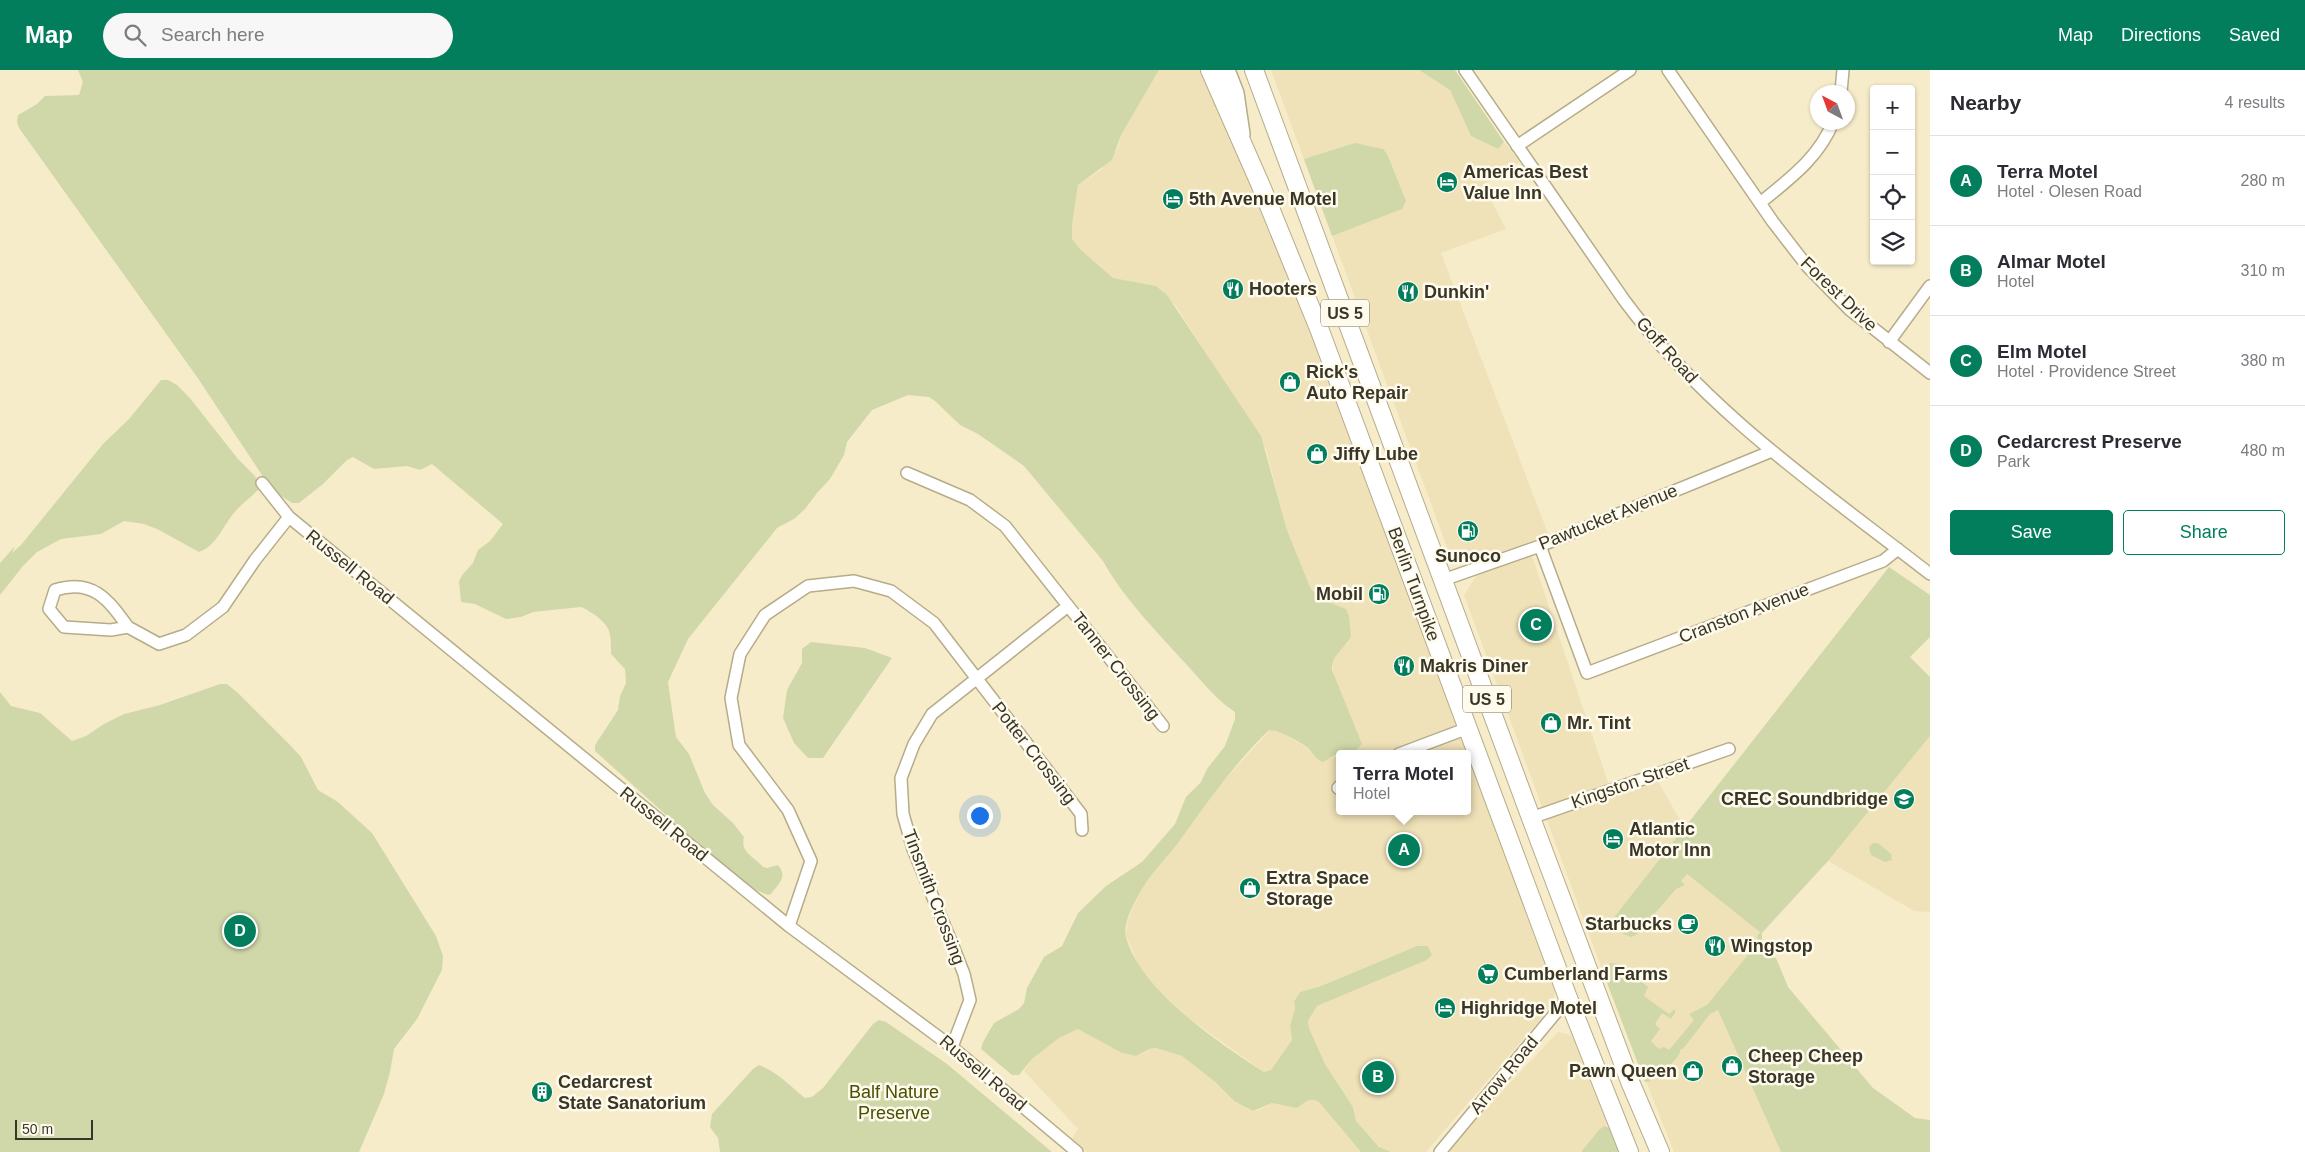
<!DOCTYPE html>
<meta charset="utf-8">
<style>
:root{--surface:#fff;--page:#f7f7f7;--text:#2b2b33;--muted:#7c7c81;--line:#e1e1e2;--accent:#027e5d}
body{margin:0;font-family:Arial,sans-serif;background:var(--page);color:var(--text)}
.controls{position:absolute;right:15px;top:15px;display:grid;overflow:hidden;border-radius:5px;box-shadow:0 1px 4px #0004}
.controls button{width:45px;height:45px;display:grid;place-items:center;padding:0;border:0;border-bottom:1px solid var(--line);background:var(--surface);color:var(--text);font:25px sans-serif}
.compass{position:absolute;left:1810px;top:15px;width:45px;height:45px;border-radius:50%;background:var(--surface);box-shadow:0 1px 4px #0004;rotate:319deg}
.scale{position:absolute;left:15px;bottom:12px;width:78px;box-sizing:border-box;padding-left:5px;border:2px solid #393527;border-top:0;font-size:14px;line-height:18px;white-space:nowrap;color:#393527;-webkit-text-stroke:4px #fefaec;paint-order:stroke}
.you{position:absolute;left:979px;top:745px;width:18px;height:18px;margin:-12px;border:4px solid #fff;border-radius:50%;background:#1a73e8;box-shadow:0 0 0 8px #1a73e833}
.badge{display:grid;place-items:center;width:32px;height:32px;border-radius:50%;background:var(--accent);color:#fff;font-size:16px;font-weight:700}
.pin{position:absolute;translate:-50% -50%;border:2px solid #fff;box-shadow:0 1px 5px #0006}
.popup{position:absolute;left:1336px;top:680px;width:135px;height:65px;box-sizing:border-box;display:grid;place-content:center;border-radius:5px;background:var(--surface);filter:drop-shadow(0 1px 4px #0005);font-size:16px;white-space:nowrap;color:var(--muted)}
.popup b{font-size:19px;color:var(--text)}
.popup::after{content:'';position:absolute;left:50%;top:100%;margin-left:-10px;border:10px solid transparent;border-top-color:var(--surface)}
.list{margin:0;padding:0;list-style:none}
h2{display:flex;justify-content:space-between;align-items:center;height:65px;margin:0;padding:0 20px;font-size:21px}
h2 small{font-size:16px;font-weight:400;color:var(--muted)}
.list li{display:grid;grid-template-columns:32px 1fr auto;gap:15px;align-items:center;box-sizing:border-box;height:90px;padding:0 20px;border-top:1px solid var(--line)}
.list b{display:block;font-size:19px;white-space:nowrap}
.list p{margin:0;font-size:16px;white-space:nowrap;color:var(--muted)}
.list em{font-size:16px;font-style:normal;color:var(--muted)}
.actions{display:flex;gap:10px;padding:15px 20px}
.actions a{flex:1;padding:11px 0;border:1px solid var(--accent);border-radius:5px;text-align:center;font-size:18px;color:var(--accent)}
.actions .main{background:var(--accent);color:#fff}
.icon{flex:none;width:28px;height:28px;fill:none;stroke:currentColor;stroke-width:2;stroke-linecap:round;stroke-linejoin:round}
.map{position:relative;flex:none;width:1930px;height:1082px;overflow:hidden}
header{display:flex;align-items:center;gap:30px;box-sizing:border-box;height:70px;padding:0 25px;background:var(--accent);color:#fff}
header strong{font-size:24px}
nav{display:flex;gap:28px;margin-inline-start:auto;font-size:18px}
.search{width:350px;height:45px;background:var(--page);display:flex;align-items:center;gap:12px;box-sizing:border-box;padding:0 18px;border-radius:28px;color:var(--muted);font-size:19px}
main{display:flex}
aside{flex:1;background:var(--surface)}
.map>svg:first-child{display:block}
</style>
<header>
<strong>Map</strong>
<div class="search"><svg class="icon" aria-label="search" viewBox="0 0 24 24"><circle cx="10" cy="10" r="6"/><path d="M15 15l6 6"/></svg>Search here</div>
<nav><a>Map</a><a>Directions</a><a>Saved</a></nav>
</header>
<main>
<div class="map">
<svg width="1930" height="1082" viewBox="0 0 1930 1082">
<rect width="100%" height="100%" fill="#f7ecc9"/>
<path fill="#efe2b8" d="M1159,0H1200L1266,148L1302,233L1555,921L1554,931L1549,939L1426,1082H1391L1382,1079L1367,1064L1356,1051L1353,1037L1325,994L1309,958L1308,951L1317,936L1418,894L1417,876L1321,916L1300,922L1294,930L1295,938L1290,956L1292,970L1271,1000L1264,1002L1190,949L1159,921L1140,898L1126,866L1127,853L1132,839L1148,809L1220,715L1271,659L1281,662L1308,679L1317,689H1329L1340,685V741H1468V684H1346L1348,683L1357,660L1352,651L1334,607L1332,594L1338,582L1348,573L1346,539L1319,528L1310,517L1287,460L1266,379L1176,236L1156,216L1113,208L1081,180L1072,169V155L1078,115L1101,100L1118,78L1121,65Z
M1271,0H1419L1450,20L1471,66L1498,79L1504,72L1520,92L1483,115L1506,159L1441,183L1549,466L1467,494L1458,493L1451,488Z
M1531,483L1613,727L1658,711L1684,757L1674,794L1762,863V879L1770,887L1717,937L1781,1082H1674L1604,905L1464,525L1476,506Z
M1930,666V842L1914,841L1828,791Z
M1078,959L1085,961L1122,983L1136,986L1149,979L1156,978L1182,986L1214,1011L1234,1031L1253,1041L1259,1040L1272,1033L1296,1038L1307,1029H1313L1319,1032L1361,1082H1087L1072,1069L1078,1059L1024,1001L1032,989L1059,968Z
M1558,962L1571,965L1574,971L1609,1058L1604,1057L1581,1082H1448L1473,1052Z"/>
<path fill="#d0d8a9" d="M78,0H1159L1121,65L1112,90L1078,115L1072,155V169L1081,180L1113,208L1156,216L1167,225L1261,366L1287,460L1310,517L1319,528L1346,539L1349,546L1351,566C1345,579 1331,585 1332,600L1362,674L1355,681L1335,685L1323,692C1315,689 1313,683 1308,678C1300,673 1276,657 1268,661C1234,694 1206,734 1178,773C1168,786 1156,798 1147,811C1139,825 1122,850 1126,867C1140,920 1220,974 1264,1002L1271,1000L1292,970L1290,956L1295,938L1294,931L1300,922L1321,916L1417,876H1428L1432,885L1427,890L1317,936L1308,951L1309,958L1325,994L1353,1037L1356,1051L1379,1077L1391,1082H1361L1319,1032C1308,1026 1306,1033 1296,1038L1272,1033L1253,1041L1234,1031L1214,1011L1182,986L1156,978L1149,979L1136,986L1122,983L1078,959L1059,968L1032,989L1019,1005H1012L981,979L983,972L994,953L1019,939L1024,933L1027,918L1044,887L1062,876L1078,843L1106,816L1142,792L1175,754L1186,727L1201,712L1207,699L1225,676L1235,649V642C1215,629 1202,611 1186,594C1157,562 1124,529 1103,491L1024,396L978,364L960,355L935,331L929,327L908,325L872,340L847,372L844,385L830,409L817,423L805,439L794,449L777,458L688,569L668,612L676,667L689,684L705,723L713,735L733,753L744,767C740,783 754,786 763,797L767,798L778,795C788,807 779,813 771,824L768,825L756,820L715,789L595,681V675L618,640L620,626L626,613L625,599L611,584C611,564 612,558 595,545C590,542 587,539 581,537L533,542L521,547L506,549L475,534L461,532L459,511L463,504L473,493L478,480L490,471L503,454L432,394L420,400L407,396L374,399L353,387L347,390L323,414L299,433H292L272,420L197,307L19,58L17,52L18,45L37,34L45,26L79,25L83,12Z
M1419,0H1455L1504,72L1498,79L1471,66L1450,20Z
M1355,73L1383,79L1387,84L1406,131L1402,139L1332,166L1304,89Z
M161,310H168L177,315L189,327L238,389L255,406L259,419C250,428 240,435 233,444C222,458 216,476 199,482L157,459L144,454L124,451L101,464L61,469L37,482L23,496L0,525V493L15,476L12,483L21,475L103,374L129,349Z
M1889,497L1930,525V567L1910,587L1930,607V666L1828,791L1762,863V879L1770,887L1776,888L1788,917L1873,1018L1915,1048L1930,1050V1082H1781L1718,940L1710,944L1683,979H1681C1676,997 1659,998 1650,1011L1645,1012L1604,905L1610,893L1621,894L1648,917L1644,926L1669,944L1675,939V943L1671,949L1662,943L1655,954L1660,959L1651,971L1659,979L1664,977L1669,980L1694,950L1689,944L1707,935L1756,875L1758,864L1761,863L1687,804L1681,811L1685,815L1676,819L1636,865L1631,867C1622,864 1613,860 1612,850Z
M811,572L865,578L892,588L823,688H808L794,673L783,648L787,620L802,593V579Z
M220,614H227L238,623L292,677L301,687L318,720L338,732L372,763L436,866L443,886L442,900L417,949L394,979L390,1002L384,1024L359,1082H0V622L11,636L40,643L72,671L86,666L104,654L124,644L160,635Z
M1873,773H1878L1891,784L1892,790L1885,792L1871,785L1869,777Z
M879,950L886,952L947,994L1052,1082H720L718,1068L710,1057L712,1044L753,999L759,995C778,1002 790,1016 805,1028L812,1027L823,1018L873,954Z
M1604,1056L1609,1058L1620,1082H1581L1599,1060Z"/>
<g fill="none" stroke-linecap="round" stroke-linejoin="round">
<g stroke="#b6ac8a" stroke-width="14">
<path id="minor" d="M1465,0L1624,230C1706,341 1822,420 1930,504
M1668,0L1773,152L1807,196L1850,240L1930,303
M1841,22L1843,0
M1517,76L1630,0
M1760,133C1788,110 1819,88 1833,52
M1889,272L1930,216
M907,403L970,430L1005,456L1163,656
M262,413L289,447L789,856L952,977L1077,1082
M1540,476L1587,603L1883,491L1898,479
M1443,510L1540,476L1772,381
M128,557C108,529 92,508 55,520L49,539L64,557L111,560L128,557L159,574L186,565L223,537L255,490L289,447
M1399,684L1468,658
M1338,718L1340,716
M1531,748L1729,679
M789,856L811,791L788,740L739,675L731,628L740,584L765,545L808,516L854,511L891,521L934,553L1081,744L1082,760
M952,977L970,930L964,904L953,876L913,779L903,744L901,708L914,674L932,644L1068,536
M1440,1082L1568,928"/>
</g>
<g stroke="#b6ac8a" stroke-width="18">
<path id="major" d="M1227,0L1236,23L1242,64"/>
</g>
<g stroke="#b6ac8a" stroke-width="20">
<path id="highway" d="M1210,0L1261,116L1320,261L1568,928L1629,1082
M1254,0L1531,748L1631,1014L1660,1082"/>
</g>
<use href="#minor" stroke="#fff" stroke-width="11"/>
<use href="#major" stroke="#fff" stroke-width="15"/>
<use href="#highway" stroke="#fff" stroke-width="18"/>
</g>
<defs>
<g id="hotel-disc" transform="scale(1.125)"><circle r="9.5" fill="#027e5d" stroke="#fefaec"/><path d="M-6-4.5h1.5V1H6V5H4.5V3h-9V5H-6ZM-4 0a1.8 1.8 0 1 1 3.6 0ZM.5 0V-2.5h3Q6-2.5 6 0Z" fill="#fff"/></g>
<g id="restaurant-disc" transform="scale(1.125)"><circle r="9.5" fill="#027e5d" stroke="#fefaec"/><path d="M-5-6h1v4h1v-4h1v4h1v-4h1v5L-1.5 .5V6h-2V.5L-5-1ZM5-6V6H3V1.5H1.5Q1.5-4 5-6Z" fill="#fff"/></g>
<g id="shop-disc" transform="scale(1.125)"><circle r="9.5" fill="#027e5d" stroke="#fefaec"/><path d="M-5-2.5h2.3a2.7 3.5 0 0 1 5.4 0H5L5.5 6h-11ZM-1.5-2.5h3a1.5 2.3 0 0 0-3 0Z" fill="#fff"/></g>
<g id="fuel-disc" transform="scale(1.125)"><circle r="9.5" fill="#027e5d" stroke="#fefaec"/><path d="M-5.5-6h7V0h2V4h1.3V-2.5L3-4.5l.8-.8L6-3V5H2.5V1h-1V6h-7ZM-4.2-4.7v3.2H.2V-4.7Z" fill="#fff"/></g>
<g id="school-disc" transform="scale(1.125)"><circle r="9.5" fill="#027e5d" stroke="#fefaec"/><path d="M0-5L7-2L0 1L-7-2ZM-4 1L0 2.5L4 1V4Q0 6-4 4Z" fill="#fff"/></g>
<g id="cafe-disc" transform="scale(1.125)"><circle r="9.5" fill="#027e5d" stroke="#fefaec"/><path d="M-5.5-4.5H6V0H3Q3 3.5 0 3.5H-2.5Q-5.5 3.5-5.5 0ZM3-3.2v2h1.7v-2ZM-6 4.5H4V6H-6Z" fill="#fff"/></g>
<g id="supermarket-disc" transform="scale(1.125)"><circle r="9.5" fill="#027e5d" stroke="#fefaec"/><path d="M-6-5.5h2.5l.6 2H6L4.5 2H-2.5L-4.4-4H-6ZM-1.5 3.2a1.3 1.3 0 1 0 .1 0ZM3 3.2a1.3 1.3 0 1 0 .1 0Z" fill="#fff"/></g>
<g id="building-disc" transform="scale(1.125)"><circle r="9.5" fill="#027e5d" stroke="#fefaec"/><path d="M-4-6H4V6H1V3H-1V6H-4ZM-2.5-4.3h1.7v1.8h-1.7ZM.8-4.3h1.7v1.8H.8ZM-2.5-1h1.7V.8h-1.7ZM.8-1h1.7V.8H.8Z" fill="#fff"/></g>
</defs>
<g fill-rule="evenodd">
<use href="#hotel-disc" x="1447" y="112"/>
<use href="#hotel-disc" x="1173" y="129"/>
<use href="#restaurant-disc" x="1233" y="219"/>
<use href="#restaurant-disc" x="1408" y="222"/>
<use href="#shop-disc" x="1290" y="312"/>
<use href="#shop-disc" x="1317" y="384"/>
<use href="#fuel-disc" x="1468" y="461"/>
<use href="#fuel-disc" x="1379" y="524"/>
<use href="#restaurant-disc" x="1404" y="596"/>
<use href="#shop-disc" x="1551" y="653"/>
<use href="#school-disc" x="1904" y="729"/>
<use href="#hotel-disc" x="1613" y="769"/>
<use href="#shop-disc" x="1250" y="818"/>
<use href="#cafe-disc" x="1688" y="854"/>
<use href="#restaurant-disc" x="1715" y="876"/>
<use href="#supermarket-disc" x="1488" y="904"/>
<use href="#hotel-disc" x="1445" y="938"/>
<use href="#shop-disc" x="1732" y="996"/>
<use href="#shop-disc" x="1693" y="1001"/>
<use href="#building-disc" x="542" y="1022"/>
</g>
<g text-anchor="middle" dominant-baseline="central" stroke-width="5" stroke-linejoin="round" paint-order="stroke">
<g fill="#fefaec" stroke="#747062" stroke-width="1">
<rect x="1321" y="229.5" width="48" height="27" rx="4"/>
<rect x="1463" y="615.5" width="48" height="27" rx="4"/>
</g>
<g font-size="16" font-weight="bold" fill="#393527">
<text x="1345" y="243">US 5</text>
<text x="1487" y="629">US 5</text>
</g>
<g font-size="18" font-weight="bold" fill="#393527" stroke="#fefaec" text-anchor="start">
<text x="1463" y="102">Americas Best<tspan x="1463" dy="21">Value Inn</tspan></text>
<text x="1189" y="129">5th Avenue Motel</text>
<text x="1249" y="219">Hooters</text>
<text x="1424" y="222">Dunkin'</text>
<text x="1306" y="302">Rick's<tspan x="1306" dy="21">Auto Repair</tspan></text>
<text x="1333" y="384">Jiffy Lube</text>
<text x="1468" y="486" text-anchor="middle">Sunoco</text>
<text x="1363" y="524" text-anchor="end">Mobil</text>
<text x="1420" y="596">Makris Diner</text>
<text x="1567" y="653">Mr. Tint</text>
<text x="1888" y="729" text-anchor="end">CREC Soundbridge</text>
<text x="1629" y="759">Atlantic<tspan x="1629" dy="21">Motor Inn</tspan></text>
<text x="1266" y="808">Extra Space<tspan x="1266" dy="21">Storage</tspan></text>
<text x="1672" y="854" text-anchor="end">Starbucks</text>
<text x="1731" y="876">Wingstop</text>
<text x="1504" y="904">Cumberland Farms</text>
<text x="1461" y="938">Highridge Motel</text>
<text x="1748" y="986">Cheep Cheep<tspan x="1748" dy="21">Storage</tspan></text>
<text x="1677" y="1001" text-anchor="end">Pawn Queen</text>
<text x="558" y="1012">Cedarcrest<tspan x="558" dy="21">State Sanatorium</tspan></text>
</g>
<g font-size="18" fill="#393527" stroke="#fefaec">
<text transform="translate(1839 224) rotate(44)">Forest Drive</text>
<text transform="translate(1667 280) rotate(48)">Goff Road</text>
<text transform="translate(1608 447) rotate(-22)">Pawtucket Avenue</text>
<text transform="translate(350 497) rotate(39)">Russell Road</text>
<text transform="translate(1414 514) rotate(70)">Berlin Turnpike</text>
<text transform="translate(1744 543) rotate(-21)">Cranston Avenue</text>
<text transform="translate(1116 596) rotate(52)">Tanner Crossing</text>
<text transform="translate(1034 683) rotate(52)">Potter Crossing</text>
<text transform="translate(1630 713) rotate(-19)">Kingston Street</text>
<text transform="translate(664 754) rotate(39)">Russell Road</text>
<text transform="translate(934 827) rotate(69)">Tinsmith Crossing</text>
<text transform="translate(983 1003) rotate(40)">Russell Road</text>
<text transform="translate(1504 1005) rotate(-50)">Arrow Road</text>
</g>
<g font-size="18" fill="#494f05" stroke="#fefaec">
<text x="894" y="1022">Balf Nature<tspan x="894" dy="21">Preserve</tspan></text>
</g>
</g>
</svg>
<div class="controls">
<button>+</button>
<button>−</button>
<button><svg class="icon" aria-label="locate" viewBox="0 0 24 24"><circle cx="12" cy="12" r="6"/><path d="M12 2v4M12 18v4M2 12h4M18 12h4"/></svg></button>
<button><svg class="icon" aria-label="layers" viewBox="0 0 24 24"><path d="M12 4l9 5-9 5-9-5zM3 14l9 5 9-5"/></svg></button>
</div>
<svg class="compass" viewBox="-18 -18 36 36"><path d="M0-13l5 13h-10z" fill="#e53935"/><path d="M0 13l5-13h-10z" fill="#7c7c81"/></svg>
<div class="scale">50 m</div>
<div class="you"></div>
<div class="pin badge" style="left:1404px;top:780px">A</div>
<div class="popup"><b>Terra Motel</b>Hotel</div>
<div class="pin badge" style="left:1378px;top:1007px">B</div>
<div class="pin badge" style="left:1536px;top:555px">C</div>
<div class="pin badge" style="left:240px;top:861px">D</div>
</div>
<aside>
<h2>Nearby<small>4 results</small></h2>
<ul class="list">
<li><span class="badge">A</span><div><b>Terra Motel</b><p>Hotel · Olesen Road</p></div><em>280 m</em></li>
<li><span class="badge">B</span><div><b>Almar Motel</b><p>Hotel</p></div><em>310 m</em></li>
<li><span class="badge">C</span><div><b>Elm Motel</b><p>Hotel · Providence Street</p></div><em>380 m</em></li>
<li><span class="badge">D</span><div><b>Cedarcrest Preserve</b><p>Park</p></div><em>480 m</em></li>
</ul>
<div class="actions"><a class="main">Save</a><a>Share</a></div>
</aside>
</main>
